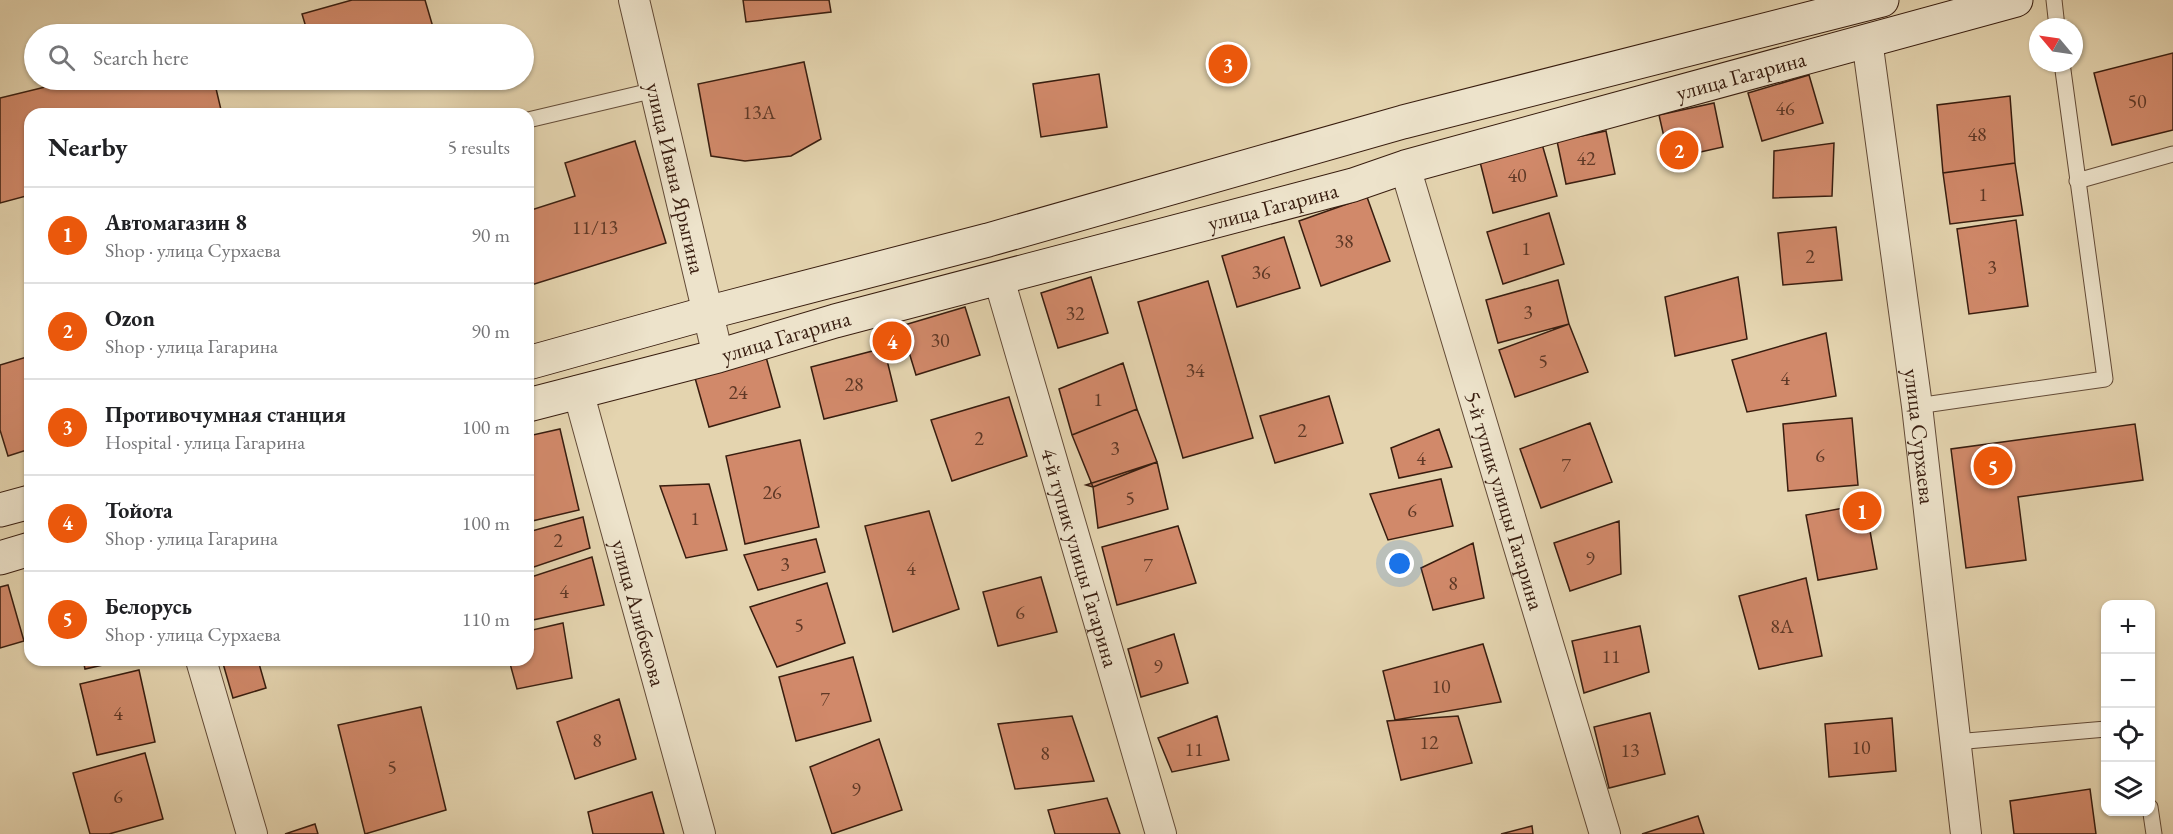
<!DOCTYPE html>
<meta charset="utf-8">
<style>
:root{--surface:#fff;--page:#f2f2f2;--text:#202124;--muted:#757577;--line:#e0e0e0;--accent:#ea580c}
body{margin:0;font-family:"EB Garamond",serif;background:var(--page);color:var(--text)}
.controls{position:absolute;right:18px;bottom:18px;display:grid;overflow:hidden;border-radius:12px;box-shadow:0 2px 4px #0004}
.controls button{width:54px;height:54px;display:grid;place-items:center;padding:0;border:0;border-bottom:2px solid var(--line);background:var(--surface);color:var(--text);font:30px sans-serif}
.compass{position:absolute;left:2029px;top:18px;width:54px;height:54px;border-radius:50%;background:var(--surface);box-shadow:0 2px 4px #0004;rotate:299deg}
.you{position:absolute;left:1400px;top:564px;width:21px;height:21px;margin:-15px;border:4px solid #fff;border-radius:50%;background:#1a73e8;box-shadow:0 0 0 9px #1a73e833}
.badge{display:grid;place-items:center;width:39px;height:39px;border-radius:50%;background:var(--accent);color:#fff;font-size:20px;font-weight:700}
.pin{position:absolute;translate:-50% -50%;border:3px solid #fff;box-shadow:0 2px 6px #0006}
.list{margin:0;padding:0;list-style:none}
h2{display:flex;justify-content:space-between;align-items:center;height:78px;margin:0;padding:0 24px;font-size:26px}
h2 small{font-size:20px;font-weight:400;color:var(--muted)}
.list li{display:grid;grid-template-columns:39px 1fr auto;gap:18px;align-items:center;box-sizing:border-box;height:96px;padding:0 24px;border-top:2px solid var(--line)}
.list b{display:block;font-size:22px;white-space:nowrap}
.list p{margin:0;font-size:20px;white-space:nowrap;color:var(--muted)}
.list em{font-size:20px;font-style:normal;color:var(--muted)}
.icon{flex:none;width:33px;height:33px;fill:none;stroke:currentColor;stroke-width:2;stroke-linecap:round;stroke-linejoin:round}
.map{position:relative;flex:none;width:2173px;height:834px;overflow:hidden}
.search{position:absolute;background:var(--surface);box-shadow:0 2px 4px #0004;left:24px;top:24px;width:510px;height:66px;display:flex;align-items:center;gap:15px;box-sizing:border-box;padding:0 21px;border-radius:33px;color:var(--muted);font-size:22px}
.panel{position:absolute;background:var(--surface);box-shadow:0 2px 4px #0004;left:24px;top:108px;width:510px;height:558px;border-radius:18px}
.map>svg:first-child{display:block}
</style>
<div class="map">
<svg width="2173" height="834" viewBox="0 0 2173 834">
<rect width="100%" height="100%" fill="#e4d4af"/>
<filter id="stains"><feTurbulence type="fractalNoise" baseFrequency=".00333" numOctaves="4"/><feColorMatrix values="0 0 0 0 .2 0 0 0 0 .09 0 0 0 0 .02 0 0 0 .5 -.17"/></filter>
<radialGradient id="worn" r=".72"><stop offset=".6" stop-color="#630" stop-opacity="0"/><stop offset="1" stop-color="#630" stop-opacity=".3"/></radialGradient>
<path fill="#d1896a" stroke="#381d0f" stroke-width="1.5" d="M352,0H425L435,34H308L302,14Z
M743,0H829L831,12L746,22Z
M2173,53V130L2112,145L2094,73Z
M804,62L821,139L791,156L745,161L711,156L698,84Z
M1099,74L1107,127L1041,137L1033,84Z
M1809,75L1823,123L1762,141L1748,93Z
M74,80H214L222,114H30V195L0,203V98Z
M320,80H345L322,86Z
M2010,96L2015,163L1943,173L1937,105Z
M1714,103L1723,147L1669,159L1659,115Z
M1606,131L1615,174L1566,184L1557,141Z
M1540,137L1557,196L1493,213L1478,154Z
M635,141L666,243L528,286V211L575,196L565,163Z
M1834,143L1832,196L1773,198L1774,151Z
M2015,163L2023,215L1950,224L1943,173Z
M1367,197L1390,261L1321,286L1299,221Z
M1549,213L1564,264L1503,284L1487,232Z
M2016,220L2028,306L1969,314L1957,229Z
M1836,227L1842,280L1783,285L1778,233Z
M1284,237L1300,288L1237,307L1222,256Z
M1091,277L1108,333L1058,348L1041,293Z
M1738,277L1747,339L1675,356L1665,297Z
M1558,280L1569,324L1498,343L1486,300Z
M1208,281L1253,438L1183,458L1138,302Z
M965,307L980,355L916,375L901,326Z
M1569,324L1588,372L1515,397L1499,350Z
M1826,333L1836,396L1747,412L1732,360Z
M884,348L897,401L824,419L811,367Z
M30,356V449L8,456L0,430V365Z
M766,357L780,407L709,427L695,378Z
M1123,363L1137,409L1072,435L1059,389Z
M1329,396L1343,443L1275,463L1260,416Z
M1009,397L1027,456L952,481L931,420Z
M1137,409L1157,462L1093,487L1072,435Z
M1852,418L1858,485L1788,491L1783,424Z
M1590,423L1612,482L1541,508L1520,449Z
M2135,424L2143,480L2018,497L2026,560L1966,568L1951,449Z
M560,429L579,510L528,522V436Z
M1439,429L1452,467L1399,478L1391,448Z
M800,440L819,527L745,544L726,456Z
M1157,462L1168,509L1098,528L1093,487L1086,485Z
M1441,479L1453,526L1388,540L1370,494Z
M709,484L727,550L686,558L660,486Z
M1865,504L1877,569L1818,580L1806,515Z
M929,511L959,609L893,632L865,526Z
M583,517L590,548L528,569V532Z
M1619,521L1621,574L1570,591L1554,543Z
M1178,526L1196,583L1117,605L1102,547Z
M816,539L825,572L758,590L744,555Z
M1473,543L1484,598L1433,610L1421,568Z
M592,557L604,605L528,621V578Z
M1041,577L1057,632L998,646L983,592Z
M1806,578L1822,656L1759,669L1739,596Z
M827,583L845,643L777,667L750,607Z
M8,585L24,641L0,648V587Z
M563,623L572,678L517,689L509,660H528V631Z
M1640,626L1649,672L1584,693L1572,641Z
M1174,634L1188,683L1141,697L1128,649Z
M1483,644L1501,702L1395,720L1383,671Z
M853,657L871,721L796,741L779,677Z
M83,660H125L85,669Z
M222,660H258L266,688L233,698Z
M139,670L155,742L97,755L80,684Z
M619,699L636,759L575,779L557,722Z
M421,707L446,810L365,834L338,725Z
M1650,713L1665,774L1609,788L1594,727Z
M1072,716L1094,781L1015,789L998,724Z
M1217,716L1229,760L1172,772L1158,738Z
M1458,716L1472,763L1401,780L1387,721Z
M1892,718L1896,771L1829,777L1825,724Z
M879,739L902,810L832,834L810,767Z
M145,753L163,819L109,834H90L73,773Z
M2090,789L2096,834H2014L2010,801Z
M652,792L664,834H593L588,812Z
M1107,798L1120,834H1055L1048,810Z
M1698,816L1704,834H1642Z
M315,824L318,834H285Z
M1532,826L1533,834H1501Z"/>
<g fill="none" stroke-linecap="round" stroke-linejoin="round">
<g stroke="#634b37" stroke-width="17">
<path id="lane" d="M2054,0L2057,27
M528,120L655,90
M2077,181L2173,154
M1917,406L2105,379L2062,63
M1955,742L2106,729
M2150,807L2154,834"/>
</g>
<g stroke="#634b37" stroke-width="32">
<g id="street">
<path id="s1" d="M634,0L718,356"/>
<path id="s2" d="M1867,40L1917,406L1966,834"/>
<path id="s3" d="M1405,167L1605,834"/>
<path id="s4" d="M999,279L1161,834"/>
<path id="s5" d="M578,391L700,834"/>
<path d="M201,660L252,834"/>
</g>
</g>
<g stroke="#381d0f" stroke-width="35">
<g id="secondary">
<path d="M528,363L722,309L988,240L1403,122L1882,0"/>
<path id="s6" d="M528,405L718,356L835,321L1353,185L1405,167L2016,0"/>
<path d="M0,510L30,502"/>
<path d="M0,558L30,549"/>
</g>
</g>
<use href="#lane" stroke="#ede3cb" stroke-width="15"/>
<use href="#street" stroke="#ede3cb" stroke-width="30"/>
<use href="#secondary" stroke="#ede3cb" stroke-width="33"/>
</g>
<g text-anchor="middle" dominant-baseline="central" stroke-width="4.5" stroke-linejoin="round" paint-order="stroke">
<g font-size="20" fill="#5e3826">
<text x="2137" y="101">50</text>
<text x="1785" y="108">46</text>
<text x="759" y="112">13А</text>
<text x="1977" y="134">48</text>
<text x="1586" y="158">42</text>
<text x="1517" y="175">40</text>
<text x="1983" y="194">1</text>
<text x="595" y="227">11/13</text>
<text x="1344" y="241">38</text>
<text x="1526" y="248">1</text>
<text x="1810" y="256">2</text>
<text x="1992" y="267">3</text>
<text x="1261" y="272">36</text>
<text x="1528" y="312">3</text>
<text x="1075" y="313">32</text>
<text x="940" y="340">30</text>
<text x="1543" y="361">5</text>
<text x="1195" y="370">34</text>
<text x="1785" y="378">4</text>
<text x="854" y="384">28</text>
<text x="738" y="392">24</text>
<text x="1098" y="399">1</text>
<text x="1302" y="430">2</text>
<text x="979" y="438">2</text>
<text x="1115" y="448">3</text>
<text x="1820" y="455">6</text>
<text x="1421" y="458">4</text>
<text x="1566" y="465">7</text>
<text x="772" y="492">26</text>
<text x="1130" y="498">5</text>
<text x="1412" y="510">6</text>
<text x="695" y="518">1</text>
<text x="558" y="540">2</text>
<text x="1590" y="558">9</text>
<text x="785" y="564">3</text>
<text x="1148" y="565">7</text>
<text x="911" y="568">4</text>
<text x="1453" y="583">8</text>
<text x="564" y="591">4</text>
<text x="1020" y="612">6</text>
<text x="799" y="625">5</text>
<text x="1782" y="626">8А</text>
<text x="1611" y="656">11</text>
<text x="1158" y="666">9</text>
<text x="1441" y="686">10</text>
<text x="825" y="699">7</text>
<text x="118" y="713">4</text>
<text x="597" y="740">8</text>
<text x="1429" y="742">12</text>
<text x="1861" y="747">10</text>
<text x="1194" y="749">11</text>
<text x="1630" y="750">13</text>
<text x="1045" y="753">8</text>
<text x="392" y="767">5</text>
<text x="856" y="789">9</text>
<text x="118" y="796">6</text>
</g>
<g font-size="22" fill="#381d0f" stroke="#ede3cb">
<text stroke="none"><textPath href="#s6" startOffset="1257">улица Гагарина</textPath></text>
<text stroke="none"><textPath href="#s1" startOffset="183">улица Ивана Ярыгина</textPath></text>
<text stroke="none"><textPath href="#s6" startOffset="771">улица Гагарина</textPath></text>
<text stroke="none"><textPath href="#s6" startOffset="267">улица Гагарина</textPath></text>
<text stroke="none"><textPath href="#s2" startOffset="400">улица Сурхаева</textPath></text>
<text stroke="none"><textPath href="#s3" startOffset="348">5-й тупик улицы Гагарина</textPath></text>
<text stroke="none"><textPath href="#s4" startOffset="290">4-й тупик улицы Гагарина</textPath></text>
<text stroke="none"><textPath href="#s5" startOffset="230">улица Алибекова</textPath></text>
</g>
</g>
<rect width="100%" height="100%" filter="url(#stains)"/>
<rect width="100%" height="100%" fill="url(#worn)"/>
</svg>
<div class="controls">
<button>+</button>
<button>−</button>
<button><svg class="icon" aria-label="locate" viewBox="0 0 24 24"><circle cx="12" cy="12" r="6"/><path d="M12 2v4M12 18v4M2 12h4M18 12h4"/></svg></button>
<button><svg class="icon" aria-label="layers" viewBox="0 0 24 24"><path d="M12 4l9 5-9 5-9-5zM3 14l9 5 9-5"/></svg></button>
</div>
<svg class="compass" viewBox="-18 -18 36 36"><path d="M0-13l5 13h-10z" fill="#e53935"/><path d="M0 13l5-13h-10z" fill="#757577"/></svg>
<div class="you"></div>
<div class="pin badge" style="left:1862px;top:511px">1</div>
<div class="pin badge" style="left:1679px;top:150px">2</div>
<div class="pin badge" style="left:1228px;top:64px">3</div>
<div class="pin badge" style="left:892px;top:341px">4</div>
<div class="pin badge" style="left:1993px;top:466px">5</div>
<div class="search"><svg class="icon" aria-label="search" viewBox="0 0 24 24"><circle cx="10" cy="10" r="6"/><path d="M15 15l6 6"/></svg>Search here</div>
<section class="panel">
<h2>Nearby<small>5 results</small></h2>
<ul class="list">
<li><span class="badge">1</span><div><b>Автомагазин 8</b><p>Shop · улица Сурхаева</p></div><em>90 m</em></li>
<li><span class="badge">2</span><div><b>Ozon</b><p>Shop · улица Гагарина</p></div><em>90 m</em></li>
<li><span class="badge">3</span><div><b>Противочумная станция</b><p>Hospital · улица Гагарина</p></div><em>100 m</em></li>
<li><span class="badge">4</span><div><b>Тойота</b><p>Shop · улица Гагарина</p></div><em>100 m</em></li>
<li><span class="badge">5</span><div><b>Белорусь</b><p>Shop · улица Сурхаева</p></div><em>110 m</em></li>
</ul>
</section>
</div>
